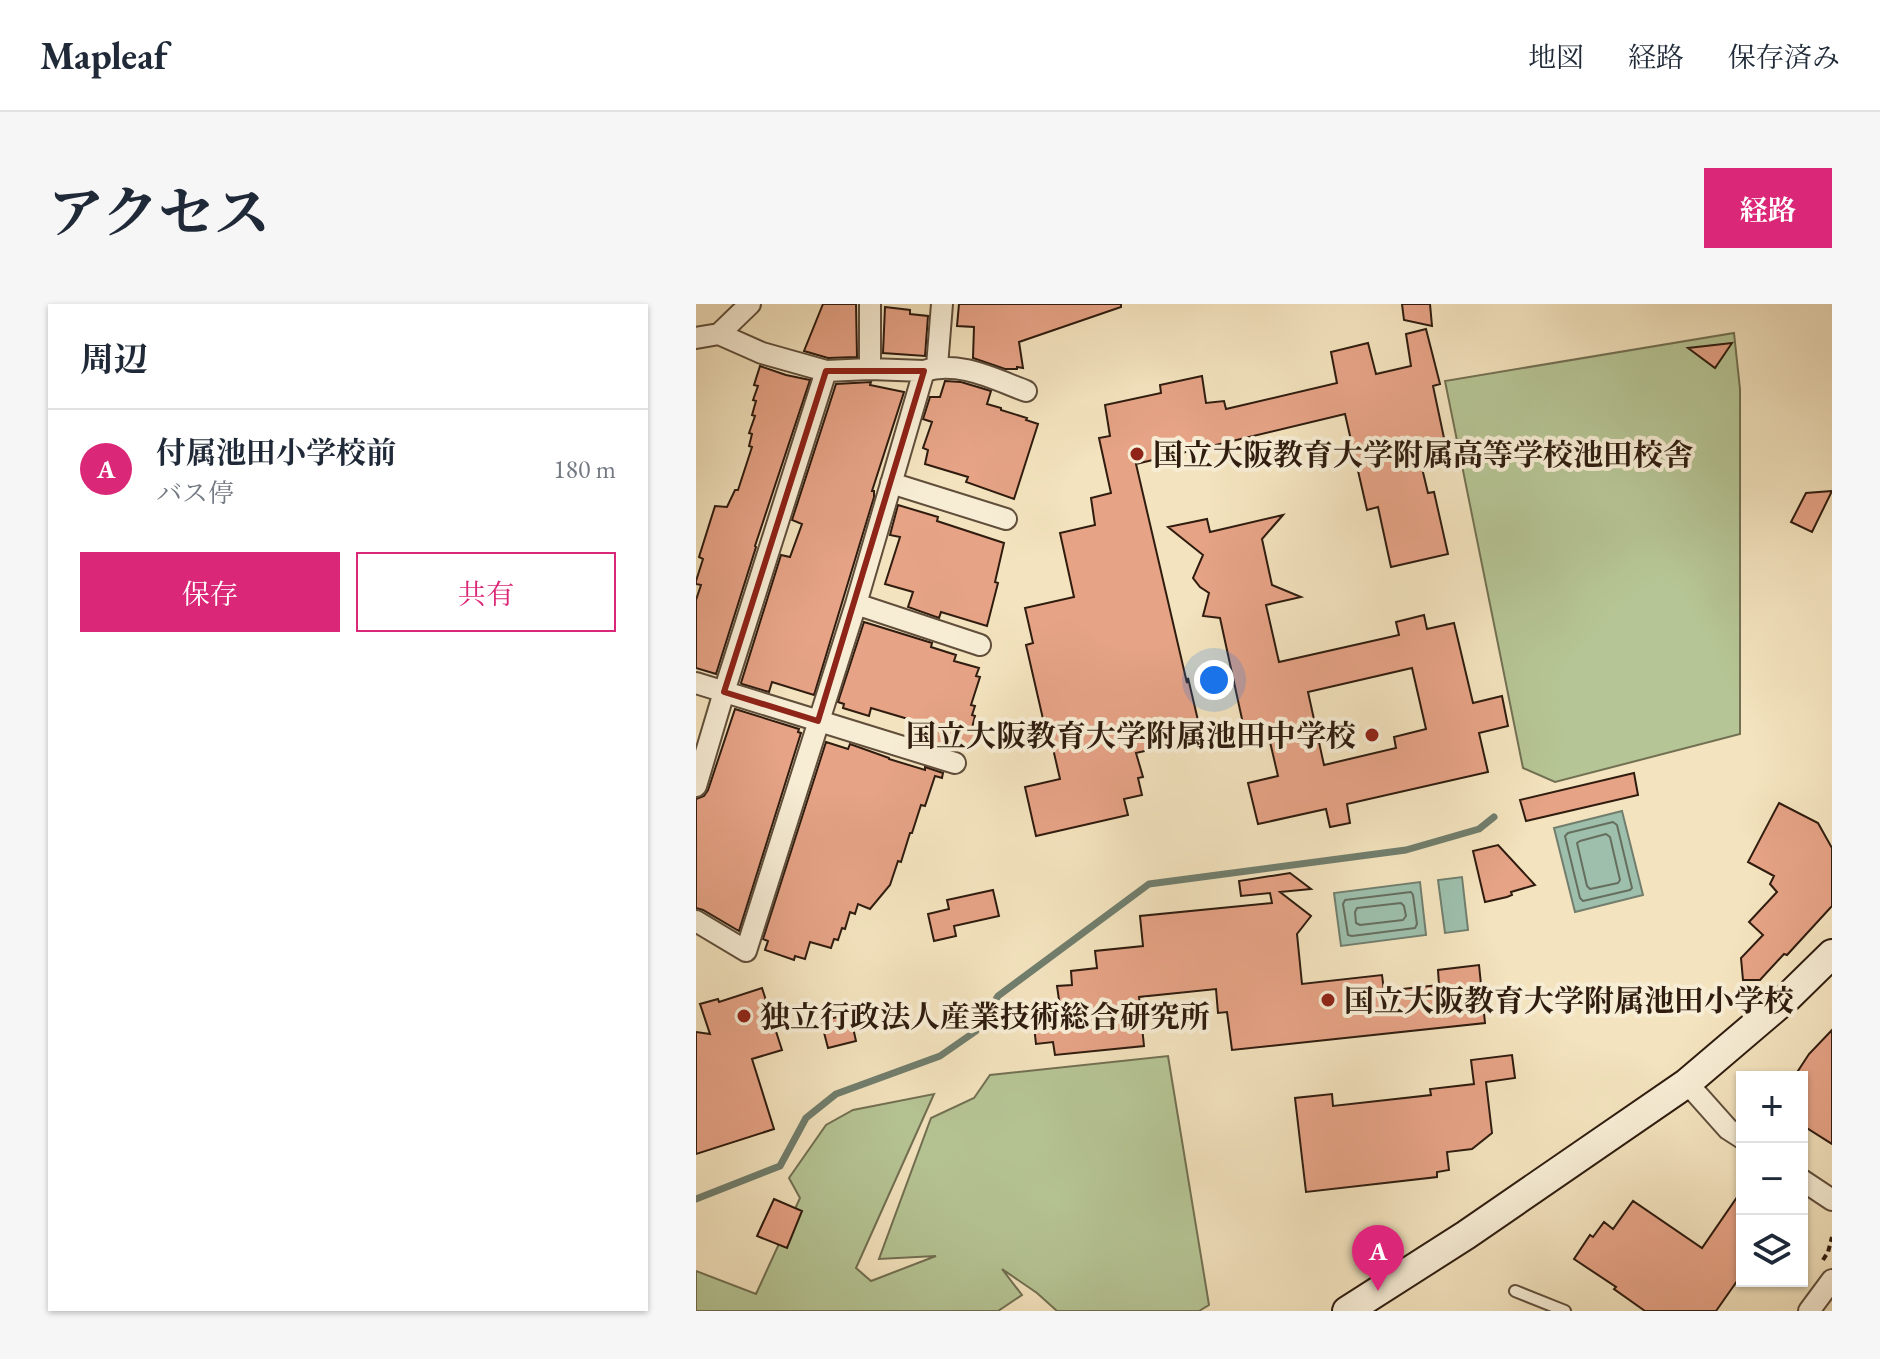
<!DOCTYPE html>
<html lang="ja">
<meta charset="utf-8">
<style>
:root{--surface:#fff;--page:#f6f6f7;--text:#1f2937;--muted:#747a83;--line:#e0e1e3;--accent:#db2777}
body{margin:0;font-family:"EB Garamond","Noto Serif JP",serif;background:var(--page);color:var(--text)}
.controls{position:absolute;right:24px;bottom:24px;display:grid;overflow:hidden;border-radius:0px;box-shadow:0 2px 6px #0004}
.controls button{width:72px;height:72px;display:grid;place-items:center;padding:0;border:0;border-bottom:2px solid var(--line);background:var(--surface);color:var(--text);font:40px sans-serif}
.you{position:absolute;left:518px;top:376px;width:28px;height:28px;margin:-20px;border:6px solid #fff;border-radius:50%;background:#1a73e8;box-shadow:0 0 0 12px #1a73e833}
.badge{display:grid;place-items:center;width:52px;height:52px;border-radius:50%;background:var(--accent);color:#fff;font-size:26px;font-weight:700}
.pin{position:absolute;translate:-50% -66px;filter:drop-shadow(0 2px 4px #0008)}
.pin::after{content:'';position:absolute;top:42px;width:28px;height:24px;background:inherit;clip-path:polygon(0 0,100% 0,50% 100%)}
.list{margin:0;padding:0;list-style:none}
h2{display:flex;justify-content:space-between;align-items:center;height:104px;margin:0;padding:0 32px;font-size:34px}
h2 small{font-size:26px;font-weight:400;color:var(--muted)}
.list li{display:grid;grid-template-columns:52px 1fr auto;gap:24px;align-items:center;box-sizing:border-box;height:120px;padding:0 32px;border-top:2px solid var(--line)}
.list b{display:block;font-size:30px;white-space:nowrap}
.list p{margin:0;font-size:26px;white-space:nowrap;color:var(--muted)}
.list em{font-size:26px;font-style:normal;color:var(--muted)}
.actions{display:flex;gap:16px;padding:24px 32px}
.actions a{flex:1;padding:18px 0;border:2px solid var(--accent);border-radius:0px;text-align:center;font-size:28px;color:var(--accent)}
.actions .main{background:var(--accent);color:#fff}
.icon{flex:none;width:44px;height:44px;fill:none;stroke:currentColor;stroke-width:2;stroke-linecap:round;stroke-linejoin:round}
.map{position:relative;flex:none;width:1136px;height:1007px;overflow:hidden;border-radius:0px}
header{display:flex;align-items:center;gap:48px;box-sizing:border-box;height:112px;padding:0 40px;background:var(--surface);border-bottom:2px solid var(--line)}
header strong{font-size:38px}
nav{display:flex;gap:44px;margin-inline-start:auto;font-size:28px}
.intro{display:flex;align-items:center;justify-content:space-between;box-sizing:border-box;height:192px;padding:0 48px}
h1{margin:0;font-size:56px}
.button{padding:20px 36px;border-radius:0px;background:var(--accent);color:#fff;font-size:28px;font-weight:700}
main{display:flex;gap:48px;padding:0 48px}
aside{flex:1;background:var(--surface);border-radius:0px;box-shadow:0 2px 6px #0004}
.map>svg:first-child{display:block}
</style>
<header>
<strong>Mapleaf</strong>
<nav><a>地図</a><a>経路</a><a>保存済み</a></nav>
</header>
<div class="intro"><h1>アクセス</h1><a class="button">経路</a></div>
<main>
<aside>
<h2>周辺<small></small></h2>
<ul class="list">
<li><span class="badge">A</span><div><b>付属池田小学校前</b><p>バス停</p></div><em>180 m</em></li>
</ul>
<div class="actions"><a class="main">保存</a><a>共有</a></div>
</aside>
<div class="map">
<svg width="1136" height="1007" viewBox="0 0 1136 1007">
<rect width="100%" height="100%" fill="#f3e3be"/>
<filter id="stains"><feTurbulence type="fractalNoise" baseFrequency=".0025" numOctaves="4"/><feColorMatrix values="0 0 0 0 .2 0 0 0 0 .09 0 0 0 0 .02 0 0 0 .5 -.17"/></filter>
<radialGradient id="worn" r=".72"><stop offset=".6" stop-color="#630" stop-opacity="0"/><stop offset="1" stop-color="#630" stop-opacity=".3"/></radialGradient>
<path fill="#b6c595" stroke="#727052" stroke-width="2" d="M1038,29L1044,85V430L859,478L827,464L749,77Z
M472,752L513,1001L503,1007H361L341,989L306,965L326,991L302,1007H0V967L60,990L104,894L93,874L130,821L157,806L238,790L160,964L175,977L240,952L183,955L235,814L278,794L294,771Z"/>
<path fill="#9dbfac" stroke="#717e6d" stroke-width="2" d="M926,507L947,591L879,608L858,524Z
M766,573L772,626L749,629L742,576Z
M724,578L730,631L645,642L638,589Z"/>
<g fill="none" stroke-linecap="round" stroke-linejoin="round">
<path stroke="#666e5e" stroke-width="2" d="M917,518L921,521L936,584L934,586L887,597L884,594L869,532L872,529Z
M910,530L914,533L924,576L922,579L894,585L891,582L881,539L884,537Z
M715,588L717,591L721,620L719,624L656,632L652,631L647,600L649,596Z
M705,599L708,602L710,612L707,616L664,621L660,619L659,608L661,604Z"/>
<path stroke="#717e6d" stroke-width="7" d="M0,895L84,862L110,814L140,790L244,752L280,727L302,692L453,580L710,546L783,525L798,513"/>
</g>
<path fill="#e6a386" stroke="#2f1c0f" stroke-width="2" fill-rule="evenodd" d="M127,0H160L161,53L132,54L108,47Z
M263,0H425V3L323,38L327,64L321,63V65H309L277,54L278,23L261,22Z
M706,0H734L736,22L708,16Z
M189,3L214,6V10L232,12L229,52L187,49Z
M730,25L744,80L737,82L748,134L720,139L732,189L738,188L752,250L695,263L682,203L671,206L649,110L440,160L491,379L492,374L505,429L500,430L501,435L440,449L447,473L442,474L446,491L428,495L432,511L340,532L329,483L364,475L350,414L347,415L330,341L337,339L329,304L378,293L364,229L399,221L395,194L415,189L403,134L414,132L409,101L465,89L464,81L506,72L510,99L528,97L530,105L641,79L635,48L672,39L680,70L715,62L710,30Z
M1036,39L1019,64L992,44Z
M64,62L90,71L114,76L59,242L60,243L20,370L0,364V296L5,281L0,280V277L7,255L3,253L19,202L31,203L39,186H42L56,143L53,142L56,130L53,129L59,112L56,111L60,97L57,96L62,82L58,81Z
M249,77L265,78L295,87L291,100L305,104V106L331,114L330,116L342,120L318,195L270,178L272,173L229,160L232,146L227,144L236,118L227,115L234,93H244Z
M175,78L174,81L208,88L176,187H178V193L118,391L76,378L73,388L46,380L45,379L85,251L94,253L106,220L96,216L140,80Z
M1136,187L1116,228L1095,218L1110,189Z
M202,201L242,213L241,217L308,239L299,278L302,279L291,322L245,308L243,314L212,303L217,288L189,280L204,233L194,231Z
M587,211L566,235L576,281L605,293L570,301L583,358L703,331L700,318L728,311L731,325L758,319L777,399L806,392L812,422L783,429L792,468L651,500L654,519L634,523L630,505L562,520L552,479L582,472L574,438L569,439L568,435L551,438L524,314L507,312L513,289L504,283L497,274L507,251L472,223L511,215L514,228ZM716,364L730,425L698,433L700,444L628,461L612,388Z
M168,318L236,339L235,343L260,351L258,357L283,364L280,372L284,373L275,401L279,402L276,411L279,412L276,424L278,425L277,429L279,430L274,446L255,441L254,444L236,438L237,431L210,421L212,415L175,404L173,412L147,404L148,400L142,398Z
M39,405L103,425L102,428L105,429L43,627L7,606L0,604V495L8,492L12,486Z
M130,438L152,445L154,440L193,454V455L229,466V463L247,469L246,474L239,472L229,502L225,501L216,529H214L205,558L202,557L194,581L174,605L162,600L159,610L154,608L149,625L146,624L142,636L138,635L135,644L114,638L109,655L99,652L98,656L69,646L72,637L67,635Z
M938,469L942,491L830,517L824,496Z
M1083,499L1122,519L1136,544V602L1091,651L1088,650L1064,676H1047L1045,654L1067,631L1053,618L1081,588L1074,580L1078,572L1052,558Z
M802,541L839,581L815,588L816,591L811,593L789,598L777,547Z
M594,569L615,585L584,588L615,612L601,630L606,680L686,671L688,687L743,681L742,666L783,661L789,719L536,746L531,708L522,709L520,685L443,693L448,742L359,751L357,738L340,740L337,713L353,712L352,698L363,696L361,682L376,681L375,667L401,664L399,647L447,642L444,612L576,599L574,589L545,592L543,577Z
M297,586L303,612L258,622L260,632L238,637L232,610L253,605L251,596Z
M66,684L86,746L56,755L78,825L0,850V728L14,730L4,700L22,695L23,698Z
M154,710L160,737L132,744L125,717Z
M1136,726V840L1106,821V773H1098L1113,750Z
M816,751L819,774L790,778L796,829L776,845L751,848L753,866L741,868V873L610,888L599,794L636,790L637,802L735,791L734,785L778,780L775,756Z
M1046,886V970L1020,1007H949L918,985L920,983L878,955L894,931L897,933L908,918L917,925L937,897L1006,944Z
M78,895L106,907L91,944L61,932Z"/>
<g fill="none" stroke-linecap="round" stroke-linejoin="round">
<g stroke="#604e3b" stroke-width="14">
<path id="lane" d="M819,987L869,1007"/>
</g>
<g stroke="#604e3b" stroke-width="24">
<path id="street" d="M174,0V65
M23,30L54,0
M0,34L23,30L66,49L130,67L174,65L228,67L160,300L50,647L0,617
M241,62L246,0
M228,67C262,56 298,75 330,87
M195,179L310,215
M160,300L284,341
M0,379L259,459
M0,482L28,388L130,67
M991,779L1032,825L1046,834
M1106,876L1136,896
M1113,1007L1136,976"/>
</g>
<g stroke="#2f1c0f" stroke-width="32">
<path id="secondary" d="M651,1007L770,931L991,779L1092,693L1136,650"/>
</g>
<path stroke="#2f1c0f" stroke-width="4" stroke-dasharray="6 4" stroke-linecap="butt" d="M1127,956L1132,948L1136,933"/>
<use href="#lane" stroke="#f7edd5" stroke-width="10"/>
<use href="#street" stroke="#f7edd5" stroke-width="20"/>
<use href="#secondary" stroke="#f7edd5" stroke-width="28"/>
</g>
<path fill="none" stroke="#8f2418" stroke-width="6" stroke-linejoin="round" d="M130,67H228L122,417L28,388Z"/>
<g fill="#8f2418" stroke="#f7edd5" stroke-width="3">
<circle cx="441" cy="150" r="8"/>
<circle cx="676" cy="431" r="8"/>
<circle cx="632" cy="696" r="8"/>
<circle cx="48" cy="712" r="8"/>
</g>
<g text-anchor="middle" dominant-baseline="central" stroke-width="8" stroke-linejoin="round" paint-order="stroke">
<g font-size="30" font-weight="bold" fill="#2f1c0f" stroke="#f7edd5" text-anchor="start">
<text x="457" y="150">国立大阪教育大学附属高等学校池田校舎</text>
<text x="660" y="431" text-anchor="end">国立大阪教育大学附属池田中学校</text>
<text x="648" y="696">国立大阪教育大学附属池田小学校</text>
<text x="64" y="712">独立行政法人産業技術総合研究所</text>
</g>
</g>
<rect width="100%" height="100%" filter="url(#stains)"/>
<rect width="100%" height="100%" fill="url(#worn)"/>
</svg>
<div class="controls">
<button>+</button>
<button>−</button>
<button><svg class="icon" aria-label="layers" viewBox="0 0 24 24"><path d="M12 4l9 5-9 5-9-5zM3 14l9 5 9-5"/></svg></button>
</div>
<div class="you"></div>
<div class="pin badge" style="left:682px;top:987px">A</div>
</div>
</main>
